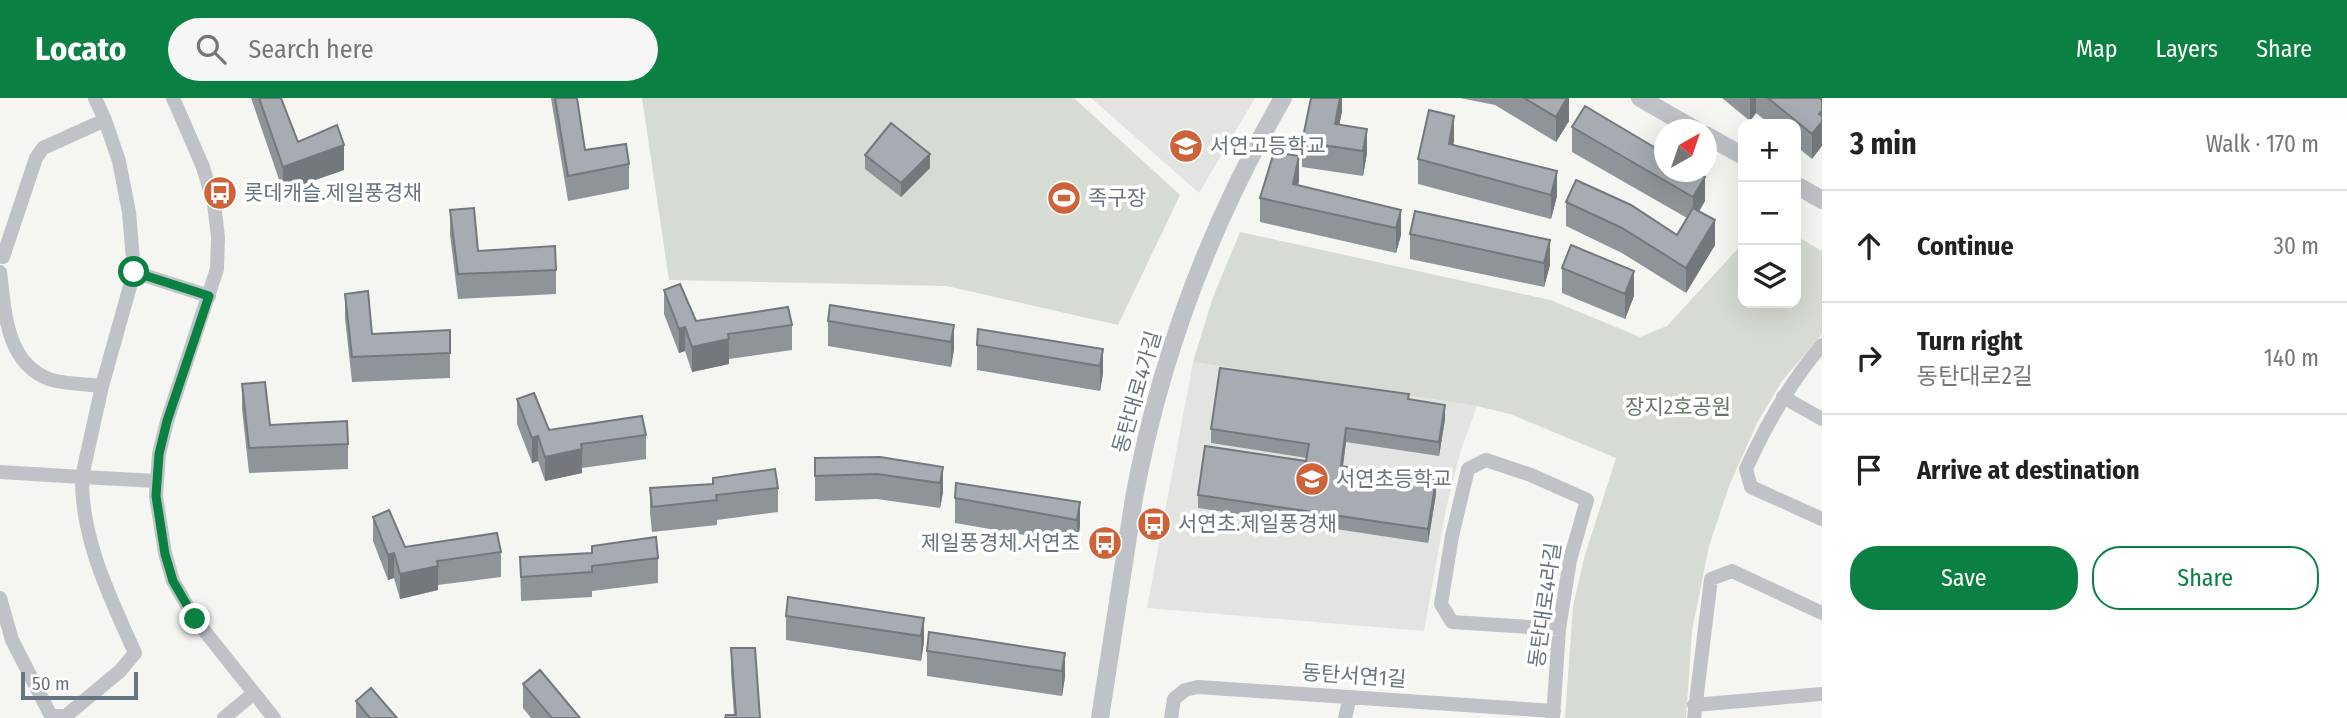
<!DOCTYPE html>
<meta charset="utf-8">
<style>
:root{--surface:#fff;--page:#f6f6f6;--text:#222;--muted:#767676;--line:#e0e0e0;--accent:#0b8043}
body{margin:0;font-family:"Fira Sans Condensed","Noto Sans KR",sans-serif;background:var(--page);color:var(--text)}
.controls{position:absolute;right:21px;top:21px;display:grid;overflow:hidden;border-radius:14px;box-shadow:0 7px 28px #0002}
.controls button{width:63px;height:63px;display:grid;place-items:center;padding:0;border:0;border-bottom:2px solid var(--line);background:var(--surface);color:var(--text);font:35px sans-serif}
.compass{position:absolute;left:1654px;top:21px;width:63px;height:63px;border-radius:50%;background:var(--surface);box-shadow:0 7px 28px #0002;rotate:40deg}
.scale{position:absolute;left:21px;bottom:18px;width:117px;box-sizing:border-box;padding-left:7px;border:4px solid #687480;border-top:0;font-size:19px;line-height:24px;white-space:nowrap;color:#687480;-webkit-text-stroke:5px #fff;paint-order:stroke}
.stop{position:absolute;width:21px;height:21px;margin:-16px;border:5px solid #0b8043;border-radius:50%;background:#fff}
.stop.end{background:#0b8043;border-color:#fff;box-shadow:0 2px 7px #0008}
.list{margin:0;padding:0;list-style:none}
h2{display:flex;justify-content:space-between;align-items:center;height:91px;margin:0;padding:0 28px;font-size:30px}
h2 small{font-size:23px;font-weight:400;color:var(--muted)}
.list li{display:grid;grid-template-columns:46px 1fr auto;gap:21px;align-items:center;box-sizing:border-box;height:112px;padding:0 28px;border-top:2px solid var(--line)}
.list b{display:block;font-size:26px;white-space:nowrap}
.list p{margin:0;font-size:23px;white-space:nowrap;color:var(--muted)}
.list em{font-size:23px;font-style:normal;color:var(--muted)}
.actions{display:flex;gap:14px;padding:21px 28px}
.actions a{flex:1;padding:16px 0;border:2px solid var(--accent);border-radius:28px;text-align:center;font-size:24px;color:var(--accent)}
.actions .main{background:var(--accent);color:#fff}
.icon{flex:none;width:38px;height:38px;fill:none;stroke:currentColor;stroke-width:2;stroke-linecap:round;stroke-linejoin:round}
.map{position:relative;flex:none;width:1822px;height:620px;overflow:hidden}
header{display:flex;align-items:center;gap:42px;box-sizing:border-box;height:98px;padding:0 35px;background:var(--accent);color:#fff}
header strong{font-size:33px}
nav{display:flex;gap:38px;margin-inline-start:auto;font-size:24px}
.search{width:490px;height:63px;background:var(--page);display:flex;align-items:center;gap:18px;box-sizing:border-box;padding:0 24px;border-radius:38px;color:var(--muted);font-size:26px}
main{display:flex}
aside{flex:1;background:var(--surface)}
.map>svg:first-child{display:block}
</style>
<header>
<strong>Locato</strong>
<div class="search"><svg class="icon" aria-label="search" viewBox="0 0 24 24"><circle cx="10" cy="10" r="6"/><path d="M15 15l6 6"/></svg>Search here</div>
<nav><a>Map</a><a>Layers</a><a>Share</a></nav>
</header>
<main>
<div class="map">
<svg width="1822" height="620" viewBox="0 0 1822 620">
<rect width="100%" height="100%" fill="#f5f5f2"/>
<path fill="#e3e4e2" d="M1091,0H1255L1199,95Z
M1193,264L1477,308L1461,352L1446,411L1424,533L1147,510Z"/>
<path fill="#d6dbd4" d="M642,0H1074L1180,97L1118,227L947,188L669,182Z
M1240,134L1550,202L1640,239L1667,228L1743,145V205H1796V138L1822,153V236L1782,283L1757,325L1729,388L1709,448L1692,533L1686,620H1565L1573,508L1585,457L1616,360L1510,316L1477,308L1193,264L1213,199Z"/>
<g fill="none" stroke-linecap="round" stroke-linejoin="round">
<path stroke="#bfc2c6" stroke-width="14" d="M95,0L105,22
M173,0L203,69L214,106L218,139L217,171L167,323L159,356L156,398L165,455L173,483L195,521L274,620
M3,159L36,60L43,50L105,22L119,63L129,114L134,174
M0,174C5,212 5,264 49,281C62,286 87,286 102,288
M1822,247C1790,284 1766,327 1746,371L1751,389L1822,421
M1783,299L1822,321
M0,374L82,379L102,288L134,174L209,198
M0,500L12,542L51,618H66L120,573L135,555C110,499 81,441 82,379L157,383
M1694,607L1822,596
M224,620L254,595
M1171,620L1174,601L1185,592L1198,589L1554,613
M1345,620L1350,599
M1553,620L1559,531L1570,462L1587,402L1531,377L1486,362L1468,371L1452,438L1441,506L1452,524L1559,531
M1694,620L1711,481L1732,473L1822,515"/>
<path stroke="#bfc2c6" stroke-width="18" d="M1640,0L1696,32
M1706,37L1743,58
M1796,87L1822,102
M1100,620L1134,400C1160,259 1211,124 1283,0"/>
</g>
<path fill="#8f9499" d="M251,0H281L298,44L344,72L283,93Z
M551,0H577L585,52L629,66V91L568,103Z
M1342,0V13L1339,27L1367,55L1363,78L1302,69V44Z
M1460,0H1569V23L1556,44L1495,7Z
M1722,0H1820L1812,61L1796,48V26H1770L1756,15L1750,23Z
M1572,29L1705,103L1699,113L1715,147L1686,195L1622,155L1566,128V104L1677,137L1687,120L1572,54Z
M1454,42L1453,47L1557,98L1551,121L1418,86V61Z
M865,57L930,70L901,99L865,71Z
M1299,83L1298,87L1401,112V137L1396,155L1260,124V100Z
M450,112L478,153L556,172V196L458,201L450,137Z
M1415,113L1550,167L1544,189L1410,161V136Z
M1562,170L1634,198L1625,221L1562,195Z
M664,192L696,223L792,227V252L729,261V266L692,274L685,253L679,255L664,216Z
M345,196L372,236L450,255V280L352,284L345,220Z
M828,223L954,227V251L951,269L828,248Z
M977,247L1103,251V275L1100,293L977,272Z
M242,286L270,327L348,346V371L249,375L242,311Z
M517,301L549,332L646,337V361L582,370V375L545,383L538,363L532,365L517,326Z
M1409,302L1445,321L1439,358L1346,344L1343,368L1436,396L1428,445L1198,410V397L1306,363L1307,360L1211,345V331Z
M815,360L943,369V394L940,410L877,401L815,403Z
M650,390H778V414L717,422V427L652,434L650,415Z
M955,400L1080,404V428L1077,446L955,425Z
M373,419L405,449L501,454V479L438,487V492L400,501L394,480L388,482L373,443Z
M592,448L658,460V485L592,493V499L521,503L520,459L592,455Z
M786,518L924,520V544L921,563L786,542Z
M731,550L760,620L734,617L731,575Z
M927,553L1065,555V579L1062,598L927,578Z
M523,586L580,620H531L523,610Z
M356,603L397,620H356Z"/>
<path fill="#74787d" d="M1340,0H1342V13L1335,51V26Z
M1567,0H1569V23L1556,44V19Z
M1750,0H1756V15L1750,23Z
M1822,13V48L1812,61V36L1819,16Z
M1454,18V42L1449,71V46Z
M1367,31V55L1363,78V53Z
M344,47V72L283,93V69Z
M930,56V70L901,99V85Z
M1299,58V83L1294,107L1293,86Z
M1557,73V98L1551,121V97Z
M1705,79V103L1693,124V99Z
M1401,112V137L1396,155V130Z
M1715,122V147L1686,195V170Z
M1550,142V167L1544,189V165Z
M1634,173V198L1625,221V196Z
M954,227V251L951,269V244Z
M685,229V253L679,255V231Z
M729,241V266L692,274V249Z
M1103,251V275L1100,293V268Z
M1445,307V321L1439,358V344Z
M1346,330V344L1341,381V368Z
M538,338V363L532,365V340Z
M582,351V375L545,383V359Z
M943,369V394L940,410V385Z
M1436,382V396L1428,445V431Z
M1080,404V428L1077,446V422Z
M394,455V480L388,482V457Z
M438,468V492L400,501V476Z
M924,520V544L921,563V538Z
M1065,555V579L1062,598V573Z"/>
<path fill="#a6acb2" stroke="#74787d" stroke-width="2" d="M259,0H281L298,44L337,27L344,47L283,69Z
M555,0H577L585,52L626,46L629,66L568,78Z
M1311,0H1340L1335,26L1367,31L1363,53L1302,44Z
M1524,0H1567L1556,19Z
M1768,0H1820L1822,2V13L1819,16L1822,18V24L1812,36Z
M1585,8L1664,55V74H1696L1705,79L1693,99L1572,29Z
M1429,12L1454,18L1449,46L1557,73L1551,97L1418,61Z
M891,25L930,56L901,85L865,57Z
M1274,54L1299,58L1293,86L1401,112L1396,130L1260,100Z
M1576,82L1631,107L1677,137L1693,110L1715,122L1686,170L1622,130L1566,104Z
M474,110L478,153L555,148L556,172L458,176L450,112Z
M1415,113L1550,142L1544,165L1410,136Z
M1571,147L1634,173L1625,196L1562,170Z
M680,186L696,223L788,209L792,227L728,236L729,241L692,249L685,229L679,231L664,192Z
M368,193L372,236L450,232V255L352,259L345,196Z
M830,207L954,227L951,244L828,223Z
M978,231L1103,251L1100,268L977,247Z
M1220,270L1409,296L1408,301L1445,307L1439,344L1346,330L1341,368L1436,382L1428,431L1198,397L1205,348L1306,363L1309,346L1211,331Z
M265,284L270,327L347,323L348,346L249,350L242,286Z
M534,295L549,332L642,318L646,337L581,346L582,351L545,359L538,338L532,340L517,301Z
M880,359L943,369L940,385L877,376L815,378V360Z
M775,371L778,390L716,397L717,402L652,409L650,390L713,386V380Z
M956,385L1080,404L1077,422L955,400Z
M389,412L405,449L497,435L501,454L437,463L438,468L400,476L394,455L388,457L373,419Z
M656,439L658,460L592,468V474L521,479L520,459L592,455V448Z
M788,499L924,520L921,538L786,518Z
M929,534L1065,555L1062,573L927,553Z
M731,550H755L760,620H725L726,617H736Z
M540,572L580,620H552L523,586Z
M371,590L397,620H370L356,603Z"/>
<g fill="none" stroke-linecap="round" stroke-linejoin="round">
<path stroke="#0b8043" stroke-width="9" d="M134,174L209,198L167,323L159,356L156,398L165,456L173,483L195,521"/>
</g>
<defs>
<g id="school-disc" transform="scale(1.75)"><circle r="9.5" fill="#ce6339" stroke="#fff"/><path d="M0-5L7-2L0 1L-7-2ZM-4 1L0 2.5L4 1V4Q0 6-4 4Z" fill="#fff"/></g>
<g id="bus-disc" transform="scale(1.75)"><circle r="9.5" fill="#ce6339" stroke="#fff"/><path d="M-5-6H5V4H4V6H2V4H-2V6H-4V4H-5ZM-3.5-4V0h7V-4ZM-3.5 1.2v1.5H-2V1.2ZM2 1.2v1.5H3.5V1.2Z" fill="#fff"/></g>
<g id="stadium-disc" transform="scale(1.75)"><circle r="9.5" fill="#ce6339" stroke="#fff"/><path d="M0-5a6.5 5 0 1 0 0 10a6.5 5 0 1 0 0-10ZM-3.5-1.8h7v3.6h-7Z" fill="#fff"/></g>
</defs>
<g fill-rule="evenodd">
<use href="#school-disc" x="1186" y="48"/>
<use href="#bus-disc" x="220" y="95"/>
<use href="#stadium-disc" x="1064" y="100"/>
<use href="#school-disc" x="1312" y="381"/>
<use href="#bus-disc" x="1154" y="426"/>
<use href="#bus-disc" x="1105" y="445"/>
</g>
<g text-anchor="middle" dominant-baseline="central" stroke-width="7" stroke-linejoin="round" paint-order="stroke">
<g font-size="21" fill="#687480" stroke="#fff" text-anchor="start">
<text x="1210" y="48">서연고등학교</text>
<text x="244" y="95">롯데캐슬.제일풍경채</text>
<text x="1088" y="100">족구장</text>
<text x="1336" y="381">서연초등학교</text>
<text x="1178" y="426">서연초.제일풍경채</text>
<text x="1080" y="445" text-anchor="end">제일풍경체.서연초</text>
</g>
<g font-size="21" fill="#687480" stroke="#fff">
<text transform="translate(1137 294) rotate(-74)">동탄대로4가길</text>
<text transform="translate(1545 507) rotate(-82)">동탄대로4라길</text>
<text transform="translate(1354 578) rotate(4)">동탄서연1길</text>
</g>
<g font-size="21" fill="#687866" stroke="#fff">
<text x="1678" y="309">장지2호공원</text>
</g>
</g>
</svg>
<div class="controls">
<button>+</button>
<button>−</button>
<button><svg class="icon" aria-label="layers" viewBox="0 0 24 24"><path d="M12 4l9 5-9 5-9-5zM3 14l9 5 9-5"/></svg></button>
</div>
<svg class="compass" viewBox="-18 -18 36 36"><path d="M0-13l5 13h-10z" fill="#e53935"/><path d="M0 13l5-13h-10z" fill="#767676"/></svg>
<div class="scale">50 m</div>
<div class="stop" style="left:134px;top:174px"></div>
<div class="stop end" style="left:195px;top:521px"></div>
</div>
<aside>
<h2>3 min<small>Walk · 170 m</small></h2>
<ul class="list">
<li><svg class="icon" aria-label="ahead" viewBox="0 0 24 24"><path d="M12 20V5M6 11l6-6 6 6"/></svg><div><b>Continue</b></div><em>30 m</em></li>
<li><svg class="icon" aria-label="right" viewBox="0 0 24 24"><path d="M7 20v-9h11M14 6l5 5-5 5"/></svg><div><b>Turn right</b><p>동탄대로2길</p></div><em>140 m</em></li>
<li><svg class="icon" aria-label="arrive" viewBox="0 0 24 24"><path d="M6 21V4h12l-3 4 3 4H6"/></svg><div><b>Arrive at destination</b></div></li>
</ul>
<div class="actions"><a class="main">Save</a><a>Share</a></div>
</aside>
</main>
